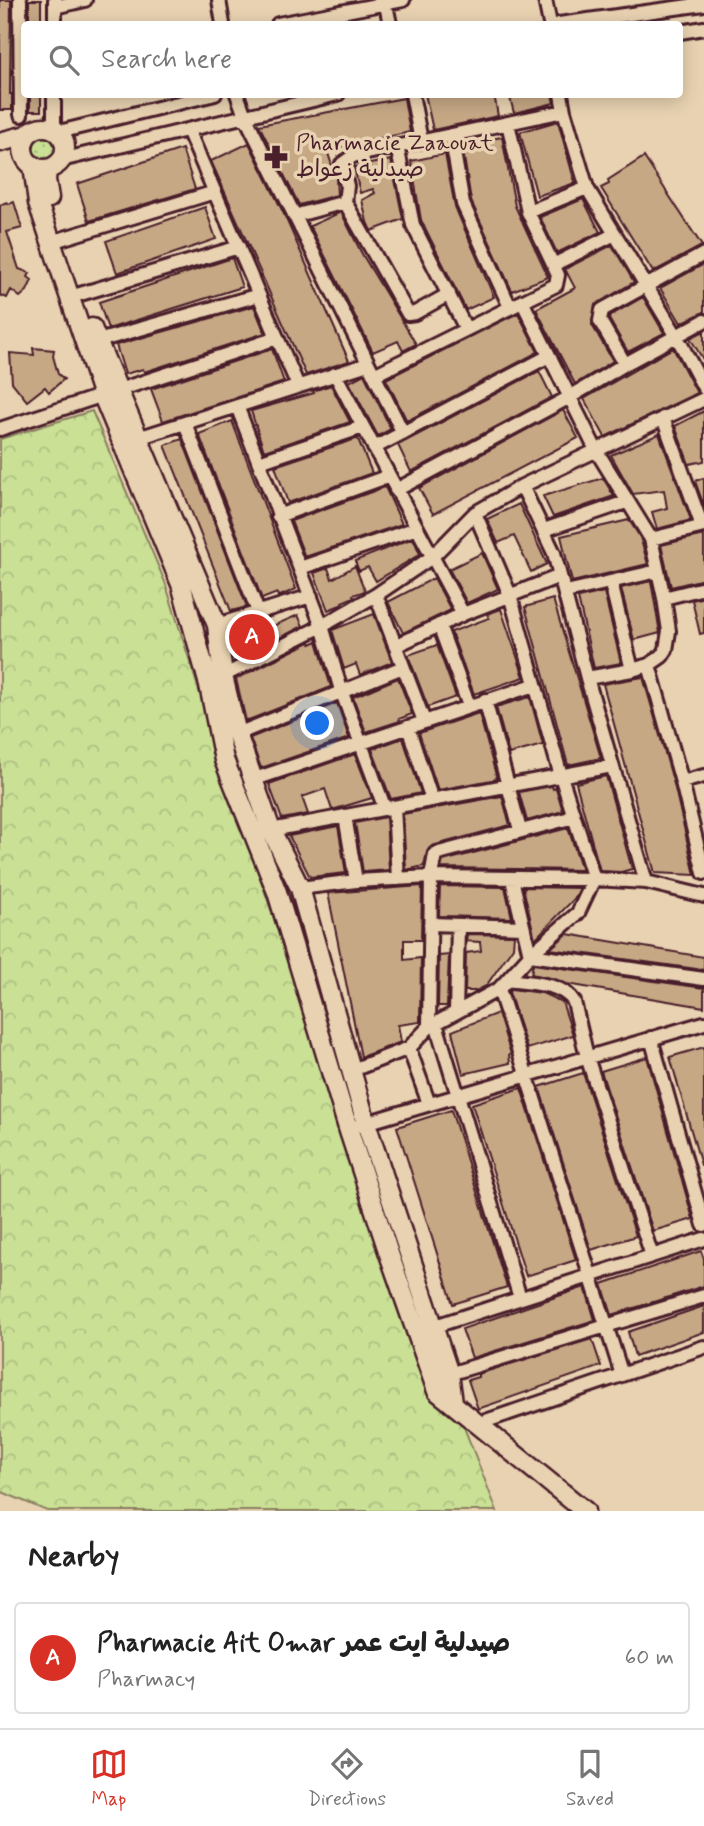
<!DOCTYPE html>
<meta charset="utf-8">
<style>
:root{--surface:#fff;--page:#f6f6f6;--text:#222;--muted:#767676;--line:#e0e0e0;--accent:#d93025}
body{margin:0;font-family:Mynerve,"Playpen Sans Arabic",sans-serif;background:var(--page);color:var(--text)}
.you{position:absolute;left:318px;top:724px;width:24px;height:24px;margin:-18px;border:5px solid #fff;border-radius:50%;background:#1a73e8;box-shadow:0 0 0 10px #1a73e833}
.badge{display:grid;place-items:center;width:46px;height:46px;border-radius:50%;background:var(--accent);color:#fff;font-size:23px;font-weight:700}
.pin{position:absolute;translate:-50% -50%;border:4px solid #fff;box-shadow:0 2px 7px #0006}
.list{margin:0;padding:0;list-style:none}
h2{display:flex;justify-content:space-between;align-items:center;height:91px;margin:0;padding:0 28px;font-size:30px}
h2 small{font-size:23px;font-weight:400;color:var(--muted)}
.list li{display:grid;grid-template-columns:46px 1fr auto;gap:21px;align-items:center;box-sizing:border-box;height:112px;margin:0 14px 14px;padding:0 14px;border:2px solid var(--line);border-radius:7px}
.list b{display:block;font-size:26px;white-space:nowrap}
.list p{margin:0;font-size:23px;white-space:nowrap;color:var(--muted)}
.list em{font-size:23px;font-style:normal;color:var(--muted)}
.icon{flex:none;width:38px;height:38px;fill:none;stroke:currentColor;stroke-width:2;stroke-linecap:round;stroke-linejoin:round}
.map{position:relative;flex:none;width:704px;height:1511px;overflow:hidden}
.search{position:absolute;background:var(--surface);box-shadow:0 4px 18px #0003;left:21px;right:21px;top:21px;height:77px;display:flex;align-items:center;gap:18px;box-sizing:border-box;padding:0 24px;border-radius:7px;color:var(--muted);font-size:26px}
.sheet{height:217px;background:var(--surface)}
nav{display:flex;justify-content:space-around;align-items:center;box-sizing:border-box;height:98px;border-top:2px solid var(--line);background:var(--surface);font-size:19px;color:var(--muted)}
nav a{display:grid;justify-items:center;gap:4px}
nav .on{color:var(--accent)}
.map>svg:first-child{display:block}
</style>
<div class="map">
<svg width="704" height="1511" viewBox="0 0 704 1511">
<defs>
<pattern id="forest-crowns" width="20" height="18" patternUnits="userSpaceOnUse" patternTransform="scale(1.75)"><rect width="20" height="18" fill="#c9e095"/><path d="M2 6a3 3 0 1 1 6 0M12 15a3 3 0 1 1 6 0" fill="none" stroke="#aec081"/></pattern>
<pattern id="park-dots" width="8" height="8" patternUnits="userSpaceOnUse" patternTransform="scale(1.75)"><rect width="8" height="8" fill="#c9e095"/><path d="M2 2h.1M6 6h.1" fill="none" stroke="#aec081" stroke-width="1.8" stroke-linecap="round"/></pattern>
</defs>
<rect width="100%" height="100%" fill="#e8d2b1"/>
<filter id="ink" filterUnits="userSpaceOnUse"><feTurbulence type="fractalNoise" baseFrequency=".0143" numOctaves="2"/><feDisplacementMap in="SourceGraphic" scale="14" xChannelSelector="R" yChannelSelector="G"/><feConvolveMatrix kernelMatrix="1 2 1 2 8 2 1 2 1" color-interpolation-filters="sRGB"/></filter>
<g filter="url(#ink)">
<path fill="url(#forest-crowns)" stroke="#8a8060" stroke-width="2" d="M92,411L165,582L219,755L333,1095L497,1511H47L0,1491V439Z"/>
<path fill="url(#park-dots)" stroke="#8a8060" stroke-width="2" d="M29 148a16 16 0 1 1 32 0a16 16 0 1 1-32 0Z"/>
<path fill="#c6a885" stroke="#4a1f2b" stroke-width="2" d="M0,0H11L10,94H12V110H0Z
M29,0H41V24H29Z
M30,94H41V111H30Z
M425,94H494L498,116L433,130Z
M509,94H552L554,103L514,113Z
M404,98L410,132L327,150L336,178L337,195L299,205L259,125Z
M558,121L575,183L537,196L520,132Z
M502,137L515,206L548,277L512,291L471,201L463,151V144Z
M249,143L283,212L349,361L306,375L211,161Z
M182,149L195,189L89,221L77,184Z
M445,154L455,207L494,297L466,310L421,220L411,161Z
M644,157L702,246L653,272L601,188L609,184L608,180Z
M391,160L403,219L371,231L367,222L362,200L375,193L373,189L360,193L354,167Z
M583,199L600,232L557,253L540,217Z
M7,202L9,204L14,202L22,228L7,232L19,269L30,273L28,277L32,280L27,291L20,297L11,290L7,298L0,295V205Z
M205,207L216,239L117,273L106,241Z
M341,212L362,254L416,344L403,351L398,341L373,352L310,226Z
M612,245L634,282L595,305L592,325L613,361L575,384L536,309L575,288L565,269Z
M232,258L242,287L108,329L99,302Z
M704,264V312L681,323L660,288Z
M643,297L664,333L628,352L609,319L610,316Z
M254,306L265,333L144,372L143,369L125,374L116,345Z
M518,313L538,352L407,421L386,379Z
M704,331V361L690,338Z
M33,348L54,350L53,356L58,374L64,379L49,392L45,387L27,401L12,382L10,353L34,355Z
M673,348L697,393L605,437L584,399Z
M272,349L284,382L163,421L151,389Z
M539,371L552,397L411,472L398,445Z
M364,374L391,429L378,436L349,382Z
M331,385L350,422L264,451L251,411L314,393L313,391Z
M563,410L578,438L433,514L419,488Z
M704,411V461L689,464L675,426Z
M232,421L296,589L278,597L277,593L262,599L199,434Z
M659,434L691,520L657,529L652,512L667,508L664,490L633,494L611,455Z
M182,439L247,607L231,611L165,445Z
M356,439H358L372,473L288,503L275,466Z
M603,478L614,496L553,517L543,496Z
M704,478V506L695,481Z
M385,487L402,524L305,557L291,521Z
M519,504L547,564L531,572L514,536L498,543L487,519Z
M629,520L640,537L648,564L572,582L561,536Z
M704,535V579L671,587L661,545Z
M408,540H414L420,554L376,581L368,567L359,571L355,561Z
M482,553L498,589L467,603L449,569Z
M355,566L365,591L353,595L354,597L342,602L343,604L328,610L314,573L328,568L332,579Z
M434,578L451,610L403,633L388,602Z
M651,581L660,633L634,640L621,588Z
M604,592L621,663L594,668L578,598Z
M704,597V633L700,634L692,600Z
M553,599L601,758L568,765L525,607Z
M501,609L524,677L474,694L451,632L489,618L487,614Z
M374,614L392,662L360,675L356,664L344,669L332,630Z
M298,615L303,626L254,651L251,645L248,646L244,628L263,620L266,629Z
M317,641L331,687L246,721L236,679L310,642L311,644Z
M437,645L456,697L428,707L408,655Z
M643,677L674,784L695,875L655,873L603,684Z
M398,678L412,714L399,719L400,721L366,732L353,697Z
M530,697L543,745L509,754L496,707Z
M337,703L349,738L261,768L250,738Z
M479,713L497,779L438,790L419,733Z
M403,738L421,793L391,799L372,749Z
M355,754L372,798L332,810L325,789L302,797L308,814L282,819L269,784Z
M606,776L632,869L621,872L600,871L576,783Z
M552,786L553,789L556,788L563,811L527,821L519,792Z
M502,796L510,825L432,846L427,852L424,866L406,870L403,814Z
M386,817L389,870L363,872L355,823Z
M338,826L346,873L310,877L289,836Z
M568,828L582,870L441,868L443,861Z
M422,886L421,940H404V960L421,958L420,1022L398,1025L401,1042L361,1057L328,893Z
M440,886L505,887L512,918L439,916Z
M523,887L580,888L575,898L535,939Z
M467,934L514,935L513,947L486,986L476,991H465L466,953L481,951L480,942L466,941Z
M567,934L704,957V970L550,949Z
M449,955L447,1006H438L439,956Z
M533,964L704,988V1007L567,984L555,979L531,974Z
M511,989L542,993L562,1002L573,1035L527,1049L509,992Z
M498,1013L511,1054L509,1055L510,1063L463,1074L452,1031Z
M704,1047V1165H701L670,1057Z
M647,1057L693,1219L653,1231L601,1071Z
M583,1073L636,1236L591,1250L539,1087Z
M521,1088L576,1260L526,1276L472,1104Z
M451,1110L507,1287L453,1304L397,1127Z
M701,1251L704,1259V1286L612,1315L602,1284Z
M585,1287L595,1320L472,1358L462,1329Z
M704,1306V1332L635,1356L628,1332Z
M592,1339L601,1366L478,1409L468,1380L478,1377V1374Z"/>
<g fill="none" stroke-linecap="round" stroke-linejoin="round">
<g stroke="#4a1f2b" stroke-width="18">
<path id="street" d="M20,0L21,115
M219,0L223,24
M385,0L390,24
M545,0L550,24
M55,7L85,0
M55,24V0
M278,24L403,0
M559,24L704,4
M680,32L704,28
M237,94L245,116L403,433
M412,94L421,141
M561,94L564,111L587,188L676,335L704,388
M54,129V94
M188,130L298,386
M59,132L215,94
M451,135L463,204L510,307
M397,146L413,225L466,329
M61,160L338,94
M345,202L408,314L415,313L449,294
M528,212L587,188
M294,216L345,202L347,186L342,164L353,156L564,111
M51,242L215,192
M553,265L615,234
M70,297L239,247
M522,301L596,450L651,539L664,598L669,631L666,650L662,656L649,665L632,670L587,678
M91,343L259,295
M625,364L600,321L602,310L704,254
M335,374L463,614
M374,375L556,285L558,275L528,212L508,123
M237,406L322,626L341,690L385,809
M663,418L702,526
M185,423L258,612
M0,429L277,338
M138,438L368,364
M374,448L549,356
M259,462L363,427
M522,486L554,553L587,678L646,882
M396,490L570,397L625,364L704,321
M278,516L389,476
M544,530L626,502
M651,539L704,526
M300,568L417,528
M611,583L632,670
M566,592L658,571
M376,595L424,721
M664,598L704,588
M217,625L311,596
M439,625L469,706
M395,646L463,614L560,576
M649,665L682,782L704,873
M219,678L322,626L376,595L432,557L475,513L522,486L704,399
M485,700L520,830
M408,727L432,800
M237,734L403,667
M252,780L534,685
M682,782L704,776
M394,807L398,879
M345,816L356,881
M271,830L612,766
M512,879L530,955L704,979
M300,888L356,881L431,877L594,879L646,882L704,896
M430,924L523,927
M507,980C528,983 562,982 574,1002L587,1057L652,1256
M499,989L622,1375
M456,1012L458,925
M436,1024L520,1298
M429,1027L431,877L435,854L574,817
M651,1038L704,1225
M350,1071L409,1048
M429,1104L409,1048L429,1027L499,989L530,955L578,913L594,879L561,776L510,595L475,513
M359,1125L704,1023
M432,1327L704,1239
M449,1374L704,1296
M477,1424L704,1347"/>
</g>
<g stroke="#4a1f2b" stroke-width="23">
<path id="secondary" d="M23 148a21 21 0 1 1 42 0a21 21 0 1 1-42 0Z
M0,142L27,135
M33,165L38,203L103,396L181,584L209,685L224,760L277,892L348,1128L388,1251L437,1391L585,1511
M47,169L46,180L49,198
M92,328L217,625L223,676L237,734L271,830L300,888L366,1123L449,1374L453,1402"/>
</g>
<use href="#street" stroke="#e8d2b1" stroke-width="12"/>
<use href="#secondary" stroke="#e8d2b1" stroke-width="18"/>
</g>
</g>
<defs>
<g id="pharmacy-bare" transform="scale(1.89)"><path d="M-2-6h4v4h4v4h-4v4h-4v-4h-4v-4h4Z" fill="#4a1f2b" stroke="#e8d2b1" stroke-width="2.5" paint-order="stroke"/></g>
</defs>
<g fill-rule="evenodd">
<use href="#pharmacy-bare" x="276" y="157"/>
</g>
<g text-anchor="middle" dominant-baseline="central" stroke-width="7" stroke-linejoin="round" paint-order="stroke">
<g font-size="23" fill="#4a1f2b" stroke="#e8d2b1" text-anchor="start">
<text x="296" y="144">Pharmacie Zaaouat<tspan x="296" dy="26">صيدلية زعواط</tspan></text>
</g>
</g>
</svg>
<div class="you"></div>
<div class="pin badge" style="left:252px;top:637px">A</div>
<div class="search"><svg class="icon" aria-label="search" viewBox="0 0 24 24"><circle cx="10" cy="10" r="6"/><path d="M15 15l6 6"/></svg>Search here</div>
</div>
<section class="sheet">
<h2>Nearby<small></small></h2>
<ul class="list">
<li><span class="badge">A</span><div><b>Pharmacie Ait Omar صيدلية ايت عمر</b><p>Pharmacy</p></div><em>60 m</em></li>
</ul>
</section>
<nav>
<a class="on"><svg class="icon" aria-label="map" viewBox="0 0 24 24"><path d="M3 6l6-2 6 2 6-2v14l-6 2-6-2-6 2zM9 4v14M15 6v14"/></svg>Map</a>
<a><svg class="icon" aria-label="directions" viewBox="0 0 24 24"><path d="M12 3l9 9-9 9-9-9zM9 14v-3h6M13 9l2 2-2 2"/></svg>Directions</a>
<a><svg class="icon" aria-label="saved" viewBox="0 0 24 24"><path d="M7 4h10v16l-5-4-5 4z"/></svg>Saved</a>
</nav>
